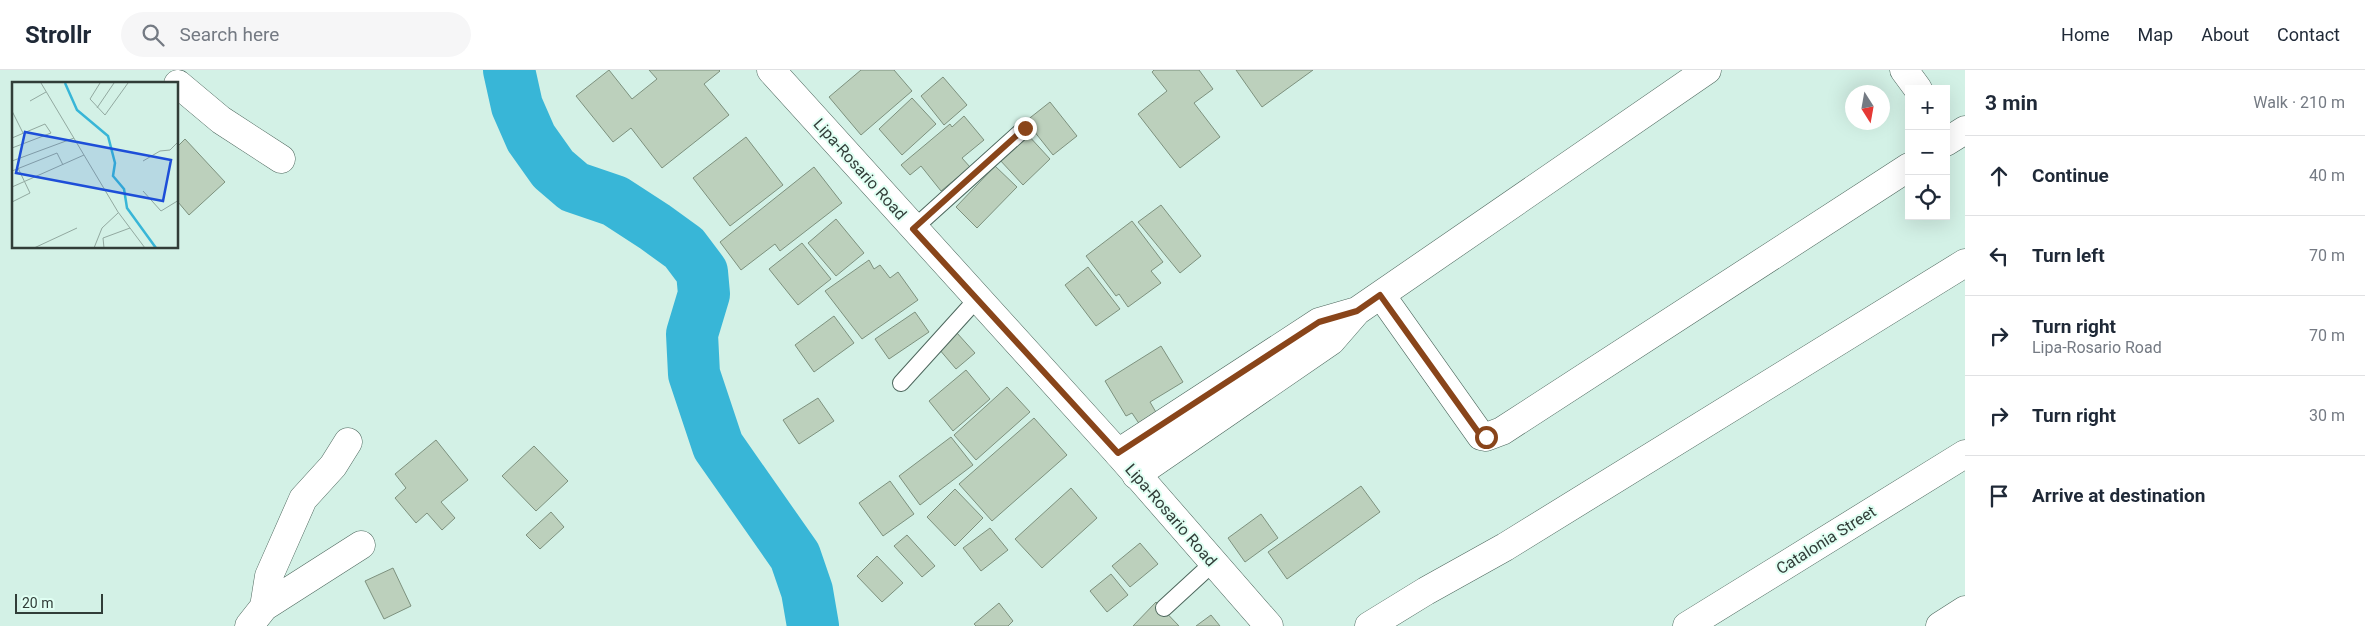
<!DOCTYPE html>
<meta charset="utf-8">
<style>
:root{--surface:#fff;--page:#f6f6f7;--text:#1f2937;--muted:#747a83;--line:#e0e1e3}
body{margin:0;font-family:Roboto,sans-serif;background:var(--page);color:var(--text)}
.controls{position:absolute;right:15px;top:15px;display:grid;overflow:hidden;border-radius:0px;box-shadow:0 5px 20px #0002}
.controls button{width:45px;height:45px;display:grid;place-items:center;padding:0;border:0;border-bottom:1px solid var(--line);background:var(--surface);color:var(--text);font:25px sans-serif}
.compass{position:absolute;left:1845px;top:15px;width:45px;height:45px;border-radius:50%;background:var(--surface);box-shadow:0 5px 20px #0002;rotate:169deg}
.scale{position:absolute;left:15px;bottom:12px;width:88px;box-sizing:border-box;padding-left:5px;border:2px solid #313d38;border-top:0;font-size:14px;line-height:18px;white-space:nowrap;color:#313d38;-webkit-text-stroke:4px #e0fff3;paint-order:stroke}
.stop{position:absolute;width:15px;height:15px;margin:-11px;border:4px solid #89451a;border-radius:50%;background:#fff}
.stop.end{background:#89451a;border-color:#fff;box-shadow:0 1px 5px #0008}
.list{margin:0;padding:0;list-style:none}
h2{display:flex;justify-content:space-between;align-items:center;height:65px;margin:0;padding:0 20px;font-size:21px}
h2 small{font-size:16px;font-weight:400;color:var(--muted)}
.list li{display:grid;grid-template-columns:32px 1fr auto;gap:15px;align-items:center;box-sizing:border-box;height:80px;padding:0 20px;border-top:1px solid var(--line)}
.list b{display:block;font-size:19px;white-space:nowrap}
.list p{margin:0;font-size:16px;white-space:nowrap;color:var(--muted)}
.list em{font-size:16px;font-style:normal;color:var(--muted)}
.icon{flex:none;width:28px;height:28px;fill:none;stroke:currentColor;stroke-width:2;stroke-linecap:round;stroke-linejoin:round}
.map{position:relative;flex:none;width:1965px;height:556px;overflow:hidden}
header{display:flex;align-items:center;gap:30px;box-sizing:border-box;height:70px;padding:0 25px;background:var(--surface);border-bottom:1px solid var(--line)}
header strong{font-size:24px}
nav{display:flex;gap:28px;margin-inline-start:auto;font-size:18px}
.search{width:350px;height:45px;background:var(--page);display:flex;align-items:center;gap:12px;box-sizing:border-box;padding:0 18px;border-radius:28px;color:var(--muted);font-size:19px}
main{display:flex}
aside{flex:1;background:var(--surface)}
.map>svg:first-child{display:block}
</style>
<header>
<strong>Strollr</strong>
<div class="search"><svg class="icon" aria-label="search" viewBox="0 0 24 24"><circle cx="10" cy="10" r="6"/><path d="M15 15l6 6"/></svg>Search here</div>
<nav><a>Home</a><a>Map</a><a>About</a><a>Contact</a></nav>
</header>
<main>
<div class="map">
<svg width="1965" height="556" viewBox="0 0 1965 556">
<rect width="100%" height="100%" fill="#d3f1e6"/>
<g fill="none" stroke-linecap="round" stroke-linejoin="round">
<path stroke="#38b6d7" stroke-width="52" d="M509,0L517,36L531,68L553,99L574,117L615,131L655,157L684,178L702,202L704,224L692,264L694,304L718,376L795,486L807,521L813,556"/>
</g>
<path fill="#bcd0bc" stroke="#7d917e" d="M609,0L632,29L657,9L649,0H719L720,1L704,14L729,45L662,98L631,58L613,72L576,26Z
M861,0H894L912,21L861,65L829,27Z
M1154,0H1199L1213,19L1194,33L1220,67L1180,98L1138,44L1167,21L1152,2Z
M1236,0H1313L1262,37Z
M943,7L967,35L944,55L921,26Z
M912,28L936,54L902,85L879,59Z
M1050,32L1077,66L1053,85L1026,51Z
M964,46L984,70L962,88L970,97L941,121L921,96L910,105L901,95L950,54L952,57Z
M1027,64L1050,89L1023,115L999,89Z
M746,67L783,115L730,156L693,108Z
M185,69L225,112L189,145L178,132V76Z
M995,96L1017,117L977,158L956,137Z
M814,97L842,133L780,181L775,174L741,200L720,172Z
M1161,135L1201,186L1180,203L1138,152Z
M836,149L864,183L836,206L808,173Z
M1132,151L1163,192L1151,201L1161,213L1128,237L1119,224L1116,226L1086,186Z
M802,173L831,209L798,235L769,199Z
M869,190L874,199L880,195L890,208L898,202L918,230L862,269L825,221Z
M1088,197L1120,239L1096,256L1065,215Z
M915,242L929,262L889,289L875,269Z
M834,246L854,273L814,302L795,275Z
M957,263L975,283L956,299L939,279Z
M1161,276L1183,312L1150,332L1157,344L1140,355L1132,343L1126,346L1105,311Z
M966,300L990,329L953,361L929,331Z
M1007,317L1030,342L976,390L954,365Z
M818,328L834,351L799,374L783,350Z
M1034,348L1067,385L992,451L959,414Z
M951,367L973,395L920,435L899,406Z
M436,370L468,410L441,432L455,448L442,460L427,443L416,453L395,428L406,418L395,404Z
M534,376L568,411L536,441L502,406Z
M890,411L914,444L883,466L859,433Z
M1361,416L1380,442L1287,509L1268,482Z
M1071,418L1097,448L1042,498L1015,469Z
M955,419L983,448L955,476L927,447Z
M551,442L564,457L540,479L526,465Z
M1261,444L1278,468L1245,492L1228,468Z
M990,458L1008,480L981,501L963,478Z
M907,465L935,496L922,507L894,476Z
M1140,473L1158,494L1130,517L1112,496Z
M877,486L903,513L882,532L857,506Z
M393,498L411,536L384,549L365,511Z
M1111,504L1128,525L1107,542L1090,521Z
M1156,532L1179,556H1133Z
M999,533L1013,551L1008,556H976L974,554Z
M1211,545L1220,556H1196Z"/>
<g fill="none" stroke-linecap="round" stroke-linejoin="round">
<g stroke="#4d675d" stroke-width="18">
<path id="service" d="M913,159L1025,58
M901,313L976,230
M1164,538L1213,493"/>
</g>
<g stroke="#4d675d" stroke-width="29">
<path id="minor" d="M1904,0L1918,19
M178,14L221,50L281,89
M1946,72L1965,60
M1381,225L1481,366L1486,367L1502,361L1909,97
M1118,383L1319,252L1357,241
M1136,405L1331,271L1357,241L1707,0
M264,537L269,506L303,429L333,396L348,372
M249,556L264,537L361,475
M1369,556L1426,521L1505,477L1965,193
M1687,556L1965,384
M1940,556L1965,540"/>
</g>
<g stroke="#4d675d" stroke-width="29">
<path id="primary" d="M771,0L1118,383L1269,556"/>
</g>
<use href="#service" stroke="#fff" stroke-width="16"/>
<use href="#minor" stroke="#fff" stroke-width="28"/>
<use href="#primary" stroke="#fff" stroke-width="28"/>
</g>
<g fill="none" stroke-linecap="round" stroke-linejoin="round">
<path stroke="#89451a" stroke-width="6" d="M1025,58L913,159L1118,383L1319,252L1357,241L1380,225L1481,366L1486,367"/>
</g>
<g text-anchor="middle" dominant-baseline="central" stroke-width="4" stroke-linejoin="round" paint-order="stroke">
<g font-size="16" fill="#313d38" stroke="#e0fff3">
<text transform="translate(860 99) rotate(48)">Lipa-Rosario Road</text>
<text transform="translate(1171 445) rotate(49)">Lipa-Rosario Road</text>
<text transform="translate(1826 470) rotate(-32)">Catalonia Street</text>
</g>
</g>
<g transform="translate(12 12)">
<rect width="166" height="166" fill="#d3f1e6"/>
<path fill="none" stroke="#38b6d7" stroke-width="2.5" d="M53,1L65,28L96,54L103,81L101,94L112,107L115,126L144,166"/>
<path fill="none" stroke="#92a9a0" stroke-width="1" d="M29,1L106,130L133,166M88,1L78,17L93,33L116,1M18,19L34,10M85,26L102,1M0,29L11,51M0,56L33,42L39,51L0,66M0,79L62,56M131,79L148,69L158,68L167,59M0,89L45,71L51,83M0,105L72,73M131,109L149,129L167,118M0,120L18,111L6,86M22,166L65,146M82,166L90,146L106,131M92,166L91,156L118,146"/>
<path fill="#1d4ed8" fill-opacity="0.15" stroke="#1d4ed8" stroke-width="2.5" d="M13,50L159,78L151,119L4,91Z"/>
<rect width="166" height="166" fill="none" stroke="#313d38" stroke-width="2.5"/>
</g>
</svg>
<div class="controls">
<button>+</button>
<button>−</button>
<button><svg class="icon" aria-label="locate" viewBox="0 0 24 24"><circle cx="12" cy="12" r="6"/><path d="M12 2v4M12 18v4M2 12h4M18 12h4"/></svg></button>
</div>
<svg class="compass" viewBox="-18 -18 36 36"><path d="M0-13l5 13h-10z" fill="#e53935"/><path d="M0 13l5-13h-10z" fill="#747a83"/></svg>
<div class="scale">20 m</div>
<div class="stop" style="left:1486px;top:367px"></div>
<div class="stop end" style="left:1025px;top:58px"></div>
</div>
<aside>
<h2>3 min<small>Walk · 210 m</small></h2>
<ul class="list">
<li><svg class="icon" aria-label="ahead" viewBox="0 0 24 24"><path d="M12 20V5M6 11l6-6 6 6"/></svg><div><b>Continue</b></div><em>40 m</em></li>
<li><svg class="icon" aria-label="left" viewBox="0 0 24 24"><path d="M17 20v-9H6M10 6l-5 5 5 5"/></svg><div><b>Turn left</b></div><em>70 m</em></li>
<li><svg class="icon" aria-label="right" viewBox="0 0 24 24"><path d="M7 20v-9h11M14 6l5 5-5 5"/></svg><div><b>Turn right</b><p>Lipa-Rosario Road</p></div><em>70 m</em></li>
<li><svg class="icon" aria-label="right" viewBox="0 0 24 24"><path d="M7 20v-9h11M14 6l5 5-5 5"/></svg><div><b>Turn right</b></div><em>30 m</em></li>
<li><svg class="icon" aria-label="arrive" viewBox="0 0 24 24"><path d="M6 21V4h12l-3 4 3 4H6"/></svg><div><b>Arrive at destination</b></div></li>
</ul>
</aside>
</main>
